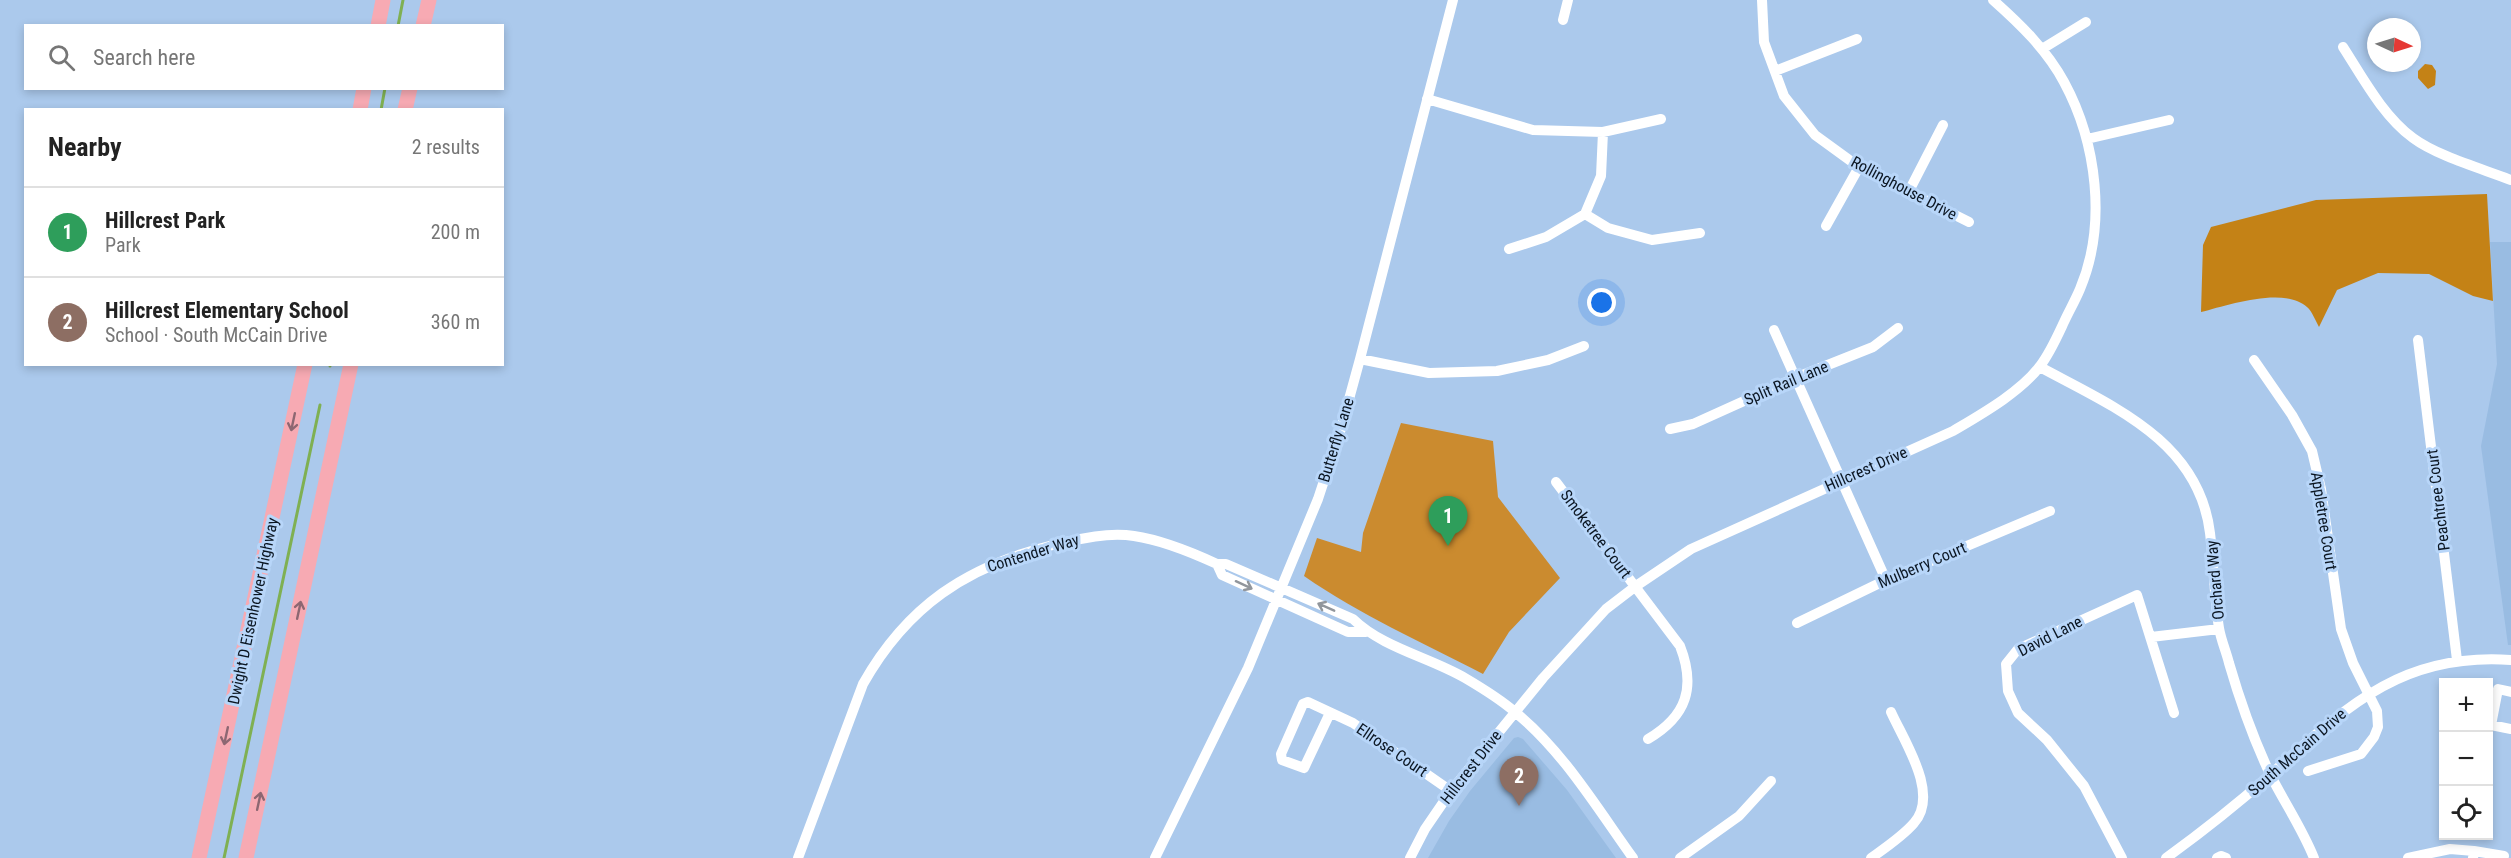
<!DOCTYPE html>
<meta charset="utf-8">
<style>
:root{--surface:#fff;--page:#f2f2f2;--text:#222;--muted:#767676;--line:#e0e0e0;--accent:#0f766e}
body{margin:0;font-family:"Roboto Condensed",sans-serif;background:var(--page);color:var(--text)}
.controls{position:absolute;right:18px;bottom:18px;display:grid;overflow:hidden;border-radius:0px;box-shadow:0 3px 9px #0003}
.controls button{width:54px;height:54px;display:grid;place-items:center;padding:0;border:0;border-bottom:2px solid var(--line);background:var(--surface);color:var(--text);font:30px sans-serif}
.compass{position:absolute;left:2367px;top:18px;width:54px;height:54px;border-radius:50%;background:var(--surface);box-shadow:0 3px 9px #0003;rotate:94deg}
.you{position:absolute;left:1602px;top:303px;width:21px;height:21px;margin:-15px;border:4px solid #fff;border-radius:50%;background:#1a73e8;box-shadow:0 0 0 9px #1a73e833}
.badge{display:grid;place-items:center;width:39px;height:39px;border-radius:50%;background:var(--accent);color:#fff;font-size:20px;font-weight:700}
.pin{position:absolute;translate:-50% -50px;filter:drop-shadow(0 2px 3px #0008)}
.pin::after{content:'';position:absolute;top:32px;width:21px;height:18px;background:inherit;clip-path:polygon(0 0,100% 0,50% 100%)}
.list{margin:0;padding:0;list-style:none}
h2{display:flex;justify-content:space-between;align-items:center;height:78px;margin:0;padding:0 24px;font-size:26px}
h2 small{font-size:20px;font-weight:400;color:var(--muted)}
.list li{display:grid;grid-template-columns:39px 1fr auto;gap:18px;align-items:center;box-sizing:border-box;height:90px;padding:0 24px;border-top:2px solid var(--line)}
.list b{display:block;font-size:22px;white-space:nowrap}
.list p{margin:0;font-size:20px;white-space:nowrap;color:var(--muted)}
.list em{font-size:20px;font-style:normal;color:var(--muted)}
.icon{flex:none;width:33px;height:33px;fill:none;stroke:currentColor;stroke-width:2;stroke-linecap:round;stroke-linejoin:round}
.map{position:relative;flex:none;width:2511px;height:858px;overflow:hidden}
.search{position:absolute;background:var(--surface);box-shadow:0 3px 9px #0003;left:24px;top:24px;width:480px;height:66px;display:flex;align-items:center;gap:15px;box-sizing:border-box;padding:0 21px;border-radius:0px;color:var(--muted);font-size:22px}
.panel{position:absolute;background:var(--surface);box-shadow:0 3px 9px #0003;left:24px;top:108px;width:480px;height:258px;border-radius:0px}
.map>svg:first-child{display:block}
</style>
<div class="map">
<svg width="2511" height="858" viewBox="0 0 2511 858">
<rect width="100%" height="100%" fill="#abc9ec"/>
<path fill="#99bce2" d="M2490,242H2511V645H2508L2481,446L2497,364Z
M1518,737L1523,739L1567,790L1616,858H1428L1449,821L1470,791L1514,738Z"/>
<path fill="#cb8b2f" d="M1401,423L1493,441L1498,497L1560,578L1509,632L1483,674C1422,642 1360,615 1304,576L1317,538L1361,552L1363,533Z"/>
<path fill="#c48216" d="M2425,64L2432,65L2436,71L2435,85L2428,89L2418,78V71Z
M2487,194L2493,301L2473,296L2429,274L2378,273L2337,290L2319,327C2316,322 2312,311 2307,307C2284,286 2228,305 2201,312L2203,245L2211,227L2316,200Z"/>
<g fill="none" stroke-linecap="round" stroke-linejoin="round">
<path stroke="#7fb052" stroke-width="3" d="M398,26L403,0
M381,110L385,88
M330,366V364
M224,858L320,405"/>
<path stroke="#fff" stroke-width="10" d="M1762,0L1764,42L1784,96L1815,135L1859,167L1969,222
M1563,20L1568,0
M2343,47C2363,78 2383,116 2413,138C2437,156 2483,169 2511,180
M2042,49L2086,22
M1775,71L1857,39
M1427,99L1533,130L1603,132L1661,119
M2087,139L2169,120
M1908,193L1943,125
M1585,214L1608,228L1652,240L1700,233
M1826,226L1859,167
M1509,249L1546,237L1585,214L1601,176L1603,132
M1774,330L1886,580
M2418,340L2457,660
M1360,359L1429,373L1497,371L1548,360L1584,346
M2254,360L2292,415L2312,451L2321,489L2341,629L2353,663L2377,711L2378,727L2374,737L2361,754L2308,771
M2040,367C2112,406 2199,441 2210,533C2214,564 2214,597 2219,628C2221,640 2226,651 2229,663C2240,701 2253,738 2270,774C2284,802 2302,828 2314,858
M1670,429L1693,424L1795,378L1873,347L1898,328
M1556,482L1680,646C1696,687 1687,716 1648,739
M1217,564L1222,575L1348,632H1366
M1797,623L1886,580L2050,511
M2151,637L2219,629
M2511,692L2498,689L2491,725L2511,729
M1330,713L1304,768L1282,760L1281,754L1303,704L1308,702L1353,723L1451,791
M798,858L863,684C907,606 967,566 1053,545C1079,539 1107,532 1134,536C1162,540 1191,552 1217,564H1226L1353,619C1383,648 1429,657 1465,678C1482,688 1500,699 1515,712C1563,751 1597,808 1633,858
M1155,858L1248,668L1318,499L1340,432L1360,359L1453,0
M1410,858L1425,829L1451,791L1543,678L1606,609L1636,586L1691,549L1953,431C1980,415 2021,392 2040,366C2050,353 2057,337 2064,322C2069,311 2075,301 2080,289C2107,225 2097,143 2064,82C2047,50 2020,24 1993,0
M1680,858L1739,816L1771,781
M1871,858C1885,848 1903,836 1914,823C1940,794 1904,741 1891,712
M2122,858L2084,786L2047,740L2018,713L2008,691L2006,664L2018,649L2137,595L2174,713
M2166,858C2202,832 2236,805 2269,776C2345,708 2401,652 2511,660
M2217,858L2221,856L2226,858
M2408,858L2450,849L2474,851
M2473,858L2474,851L2504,856L2503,858"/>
<path stroke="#f7aab3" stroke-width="15" d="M378,26L383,0
M423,26L429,0
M360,110L364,88
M405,110L410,88
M199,858L305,364
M246,858L351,364"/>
</g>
<defs><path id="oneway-shaft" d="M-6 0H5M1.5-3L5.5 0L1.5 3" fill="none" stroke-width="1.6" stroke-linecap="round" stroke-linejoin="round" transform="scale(1.5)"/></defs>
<g stroke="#8d6772">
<use href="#oneway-shaft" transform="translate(293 422) rotate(102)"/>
<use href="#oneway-shaft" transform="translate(299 610) rotate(-78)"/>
<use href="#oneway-shaft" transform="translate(226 736) rotate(102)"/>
<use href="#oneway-shaft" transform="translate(259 801) rotate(-78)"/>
</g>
<g stroke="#91969c">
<use href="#oneway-shaft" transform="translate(1244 585) rotate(25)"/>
<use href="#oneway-shaft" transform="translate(1326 607) rotate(-156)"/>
</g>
<g text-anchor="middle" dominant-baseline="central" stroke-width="6" stroke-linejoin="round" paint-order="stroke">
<g font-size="16" fill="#0b1622" stroke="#b8d6f9">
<text transform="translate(1904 188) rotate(28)">Rollinghouse Drive</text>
<text transform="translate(1786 383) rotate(-23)">Split Rail Lane</text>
<text transform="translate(1336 440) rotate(-73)">Butterfly Lane</text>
<text transform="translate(1866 469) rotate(-24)">Hillcrest Drive</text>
<text transform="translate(2438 500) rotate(-97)">Peachtree Court</text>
<text transform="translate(2324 521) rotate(81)">Appletree Court</text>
<text transform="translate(1596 534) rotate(53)">Smoketree Court</text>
<text transform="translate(1033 553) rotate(-17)">Contender Way</text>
<text transform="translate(1922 565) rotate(-23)">Mulberry Court</text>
<text transform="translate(2215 580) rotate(-95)">Orchard Way</text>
<text transform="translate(253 611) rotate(-78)">Dwight D Eisenhower Highway</text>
<text transform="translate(2050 636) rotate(-27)">David Lane</text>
<text transform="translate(1392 750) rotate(34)">Ellrose Court</text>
<text transform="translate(2297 752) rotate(-41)">South McCain Drive</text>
<text transform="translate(1471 767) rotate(-52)">Hillcrest Drive</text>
</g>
</g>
</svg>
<div class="controls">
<button>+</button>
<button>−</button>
<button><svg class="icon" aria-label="locate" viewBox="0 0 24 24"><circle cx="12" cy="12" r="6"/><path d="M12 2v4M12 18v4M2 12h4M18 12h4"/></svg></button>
</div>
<svg class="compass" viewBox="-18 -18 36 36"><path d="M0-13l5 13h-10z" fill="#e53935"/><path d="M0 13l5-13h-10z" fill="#767676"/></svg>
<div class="you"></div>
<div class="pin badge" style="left:1448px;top:546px;background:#2e9e5b">1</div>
<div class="pin badge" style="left:1519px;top:806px;background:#8d6e63">2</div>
<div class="search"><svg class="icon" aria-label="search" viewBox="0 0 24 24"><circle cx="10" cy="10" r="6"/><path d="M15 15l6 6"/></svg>Search here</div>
<section class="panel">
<h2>Nearby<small>2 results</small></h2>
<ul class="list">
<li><span class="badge" style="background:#2e9e5b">1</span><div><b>Hillcrest Park</b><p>Park</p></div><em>200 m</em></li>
<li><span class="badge" style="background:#8d6e63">2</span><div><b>Hillcrest Elementary School</b><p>School · South McCain Drive</p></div><em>360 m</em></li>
</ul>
</section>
</div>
